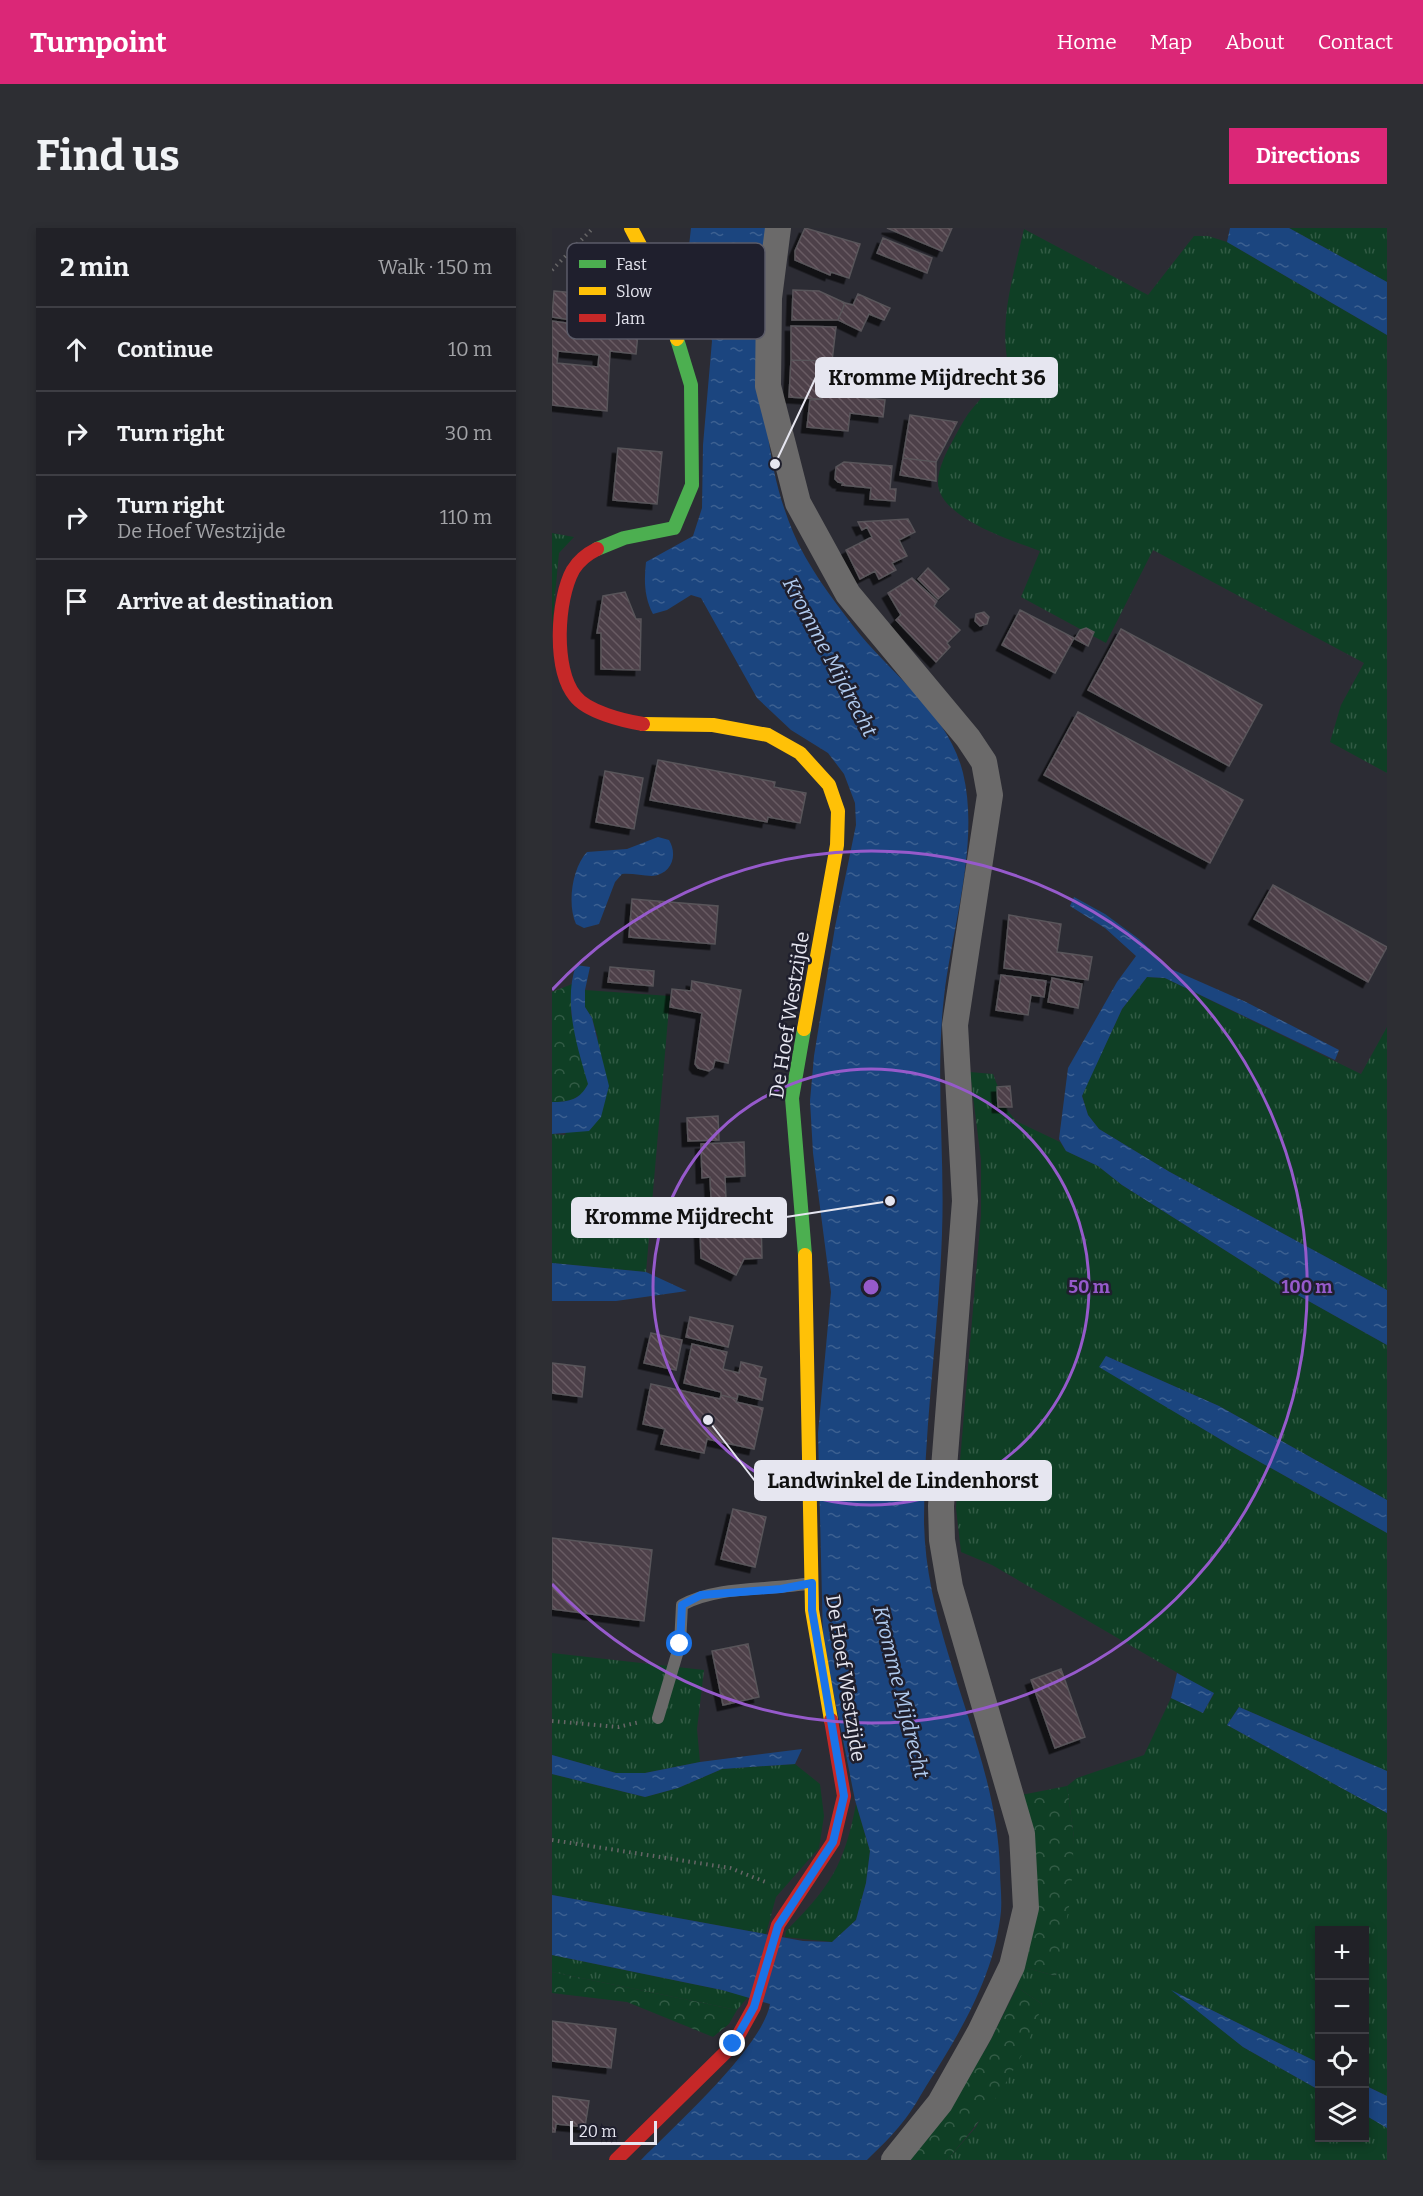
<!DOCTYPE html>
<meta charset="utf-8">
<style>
:root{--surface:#212127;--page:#2d2e33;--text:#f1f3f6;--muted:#a2a3a7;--line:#3e3e44;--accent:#db2777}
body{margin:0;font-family:Bitter,serif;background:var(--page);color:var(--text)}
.controls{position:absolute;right:18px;bottom:18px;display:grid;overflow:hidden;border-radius:0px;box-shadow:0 3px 9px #0003}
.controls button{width:54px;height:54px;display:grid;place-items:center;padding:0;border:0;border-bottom:2px solid var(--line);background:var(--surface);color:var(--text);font:30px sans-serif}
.scale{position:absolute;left:18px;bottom:15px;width:87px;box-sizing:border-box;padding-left:6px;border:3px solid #e6e6f0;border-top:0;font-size:16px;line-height:21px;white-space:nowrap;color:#e6e6f0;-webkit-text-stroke:4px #1f1f2d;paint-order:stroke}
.stop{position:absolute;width:18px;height:18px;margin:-14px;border:4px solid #1a73e8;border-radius:50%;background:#fff}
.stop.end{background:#1a73e8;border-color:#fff;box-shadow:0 2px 6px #0008}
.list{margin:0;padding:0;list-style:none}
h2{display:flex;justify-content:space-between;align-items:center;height:78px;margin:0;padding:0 24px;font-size:26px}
h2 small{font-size:20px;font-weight:400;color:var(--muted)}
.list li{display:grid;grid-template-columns:39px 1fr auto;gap:18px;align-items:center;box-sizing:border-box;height:84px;padding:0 24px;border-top:2px solid var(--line)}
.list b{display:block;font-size:22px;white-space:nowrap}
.list p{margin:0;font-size:20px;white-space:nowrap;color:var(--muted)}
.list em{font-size:20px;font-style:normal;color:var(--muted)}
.icon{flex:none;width:33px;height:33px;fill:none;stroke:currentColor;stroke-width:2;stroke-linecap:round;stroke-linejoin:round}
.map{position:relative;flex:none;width:835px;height:1932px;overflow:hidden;border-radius:0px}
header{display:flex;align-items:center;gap:36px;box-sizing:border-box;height:84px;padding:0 30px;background:var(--accent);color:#fff}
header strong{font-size:28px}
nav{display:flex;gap:33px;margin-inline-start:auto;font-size:21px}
.intro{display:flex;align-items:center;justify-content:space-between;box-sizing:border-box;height:144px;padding:0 36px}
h1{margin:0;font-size:42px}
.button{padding:15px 27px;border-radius:0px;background:var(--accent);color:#fff;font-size:21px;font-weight:700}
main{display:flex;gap:36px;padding:0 36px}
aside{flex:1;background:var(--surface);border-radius:0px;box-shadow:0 3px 9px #0003}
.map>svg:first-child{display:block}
</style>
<header>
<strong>Turnpoint</strong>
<nav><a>Home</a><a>Map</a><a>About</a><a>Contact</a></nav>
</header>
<div class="intro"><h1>Find us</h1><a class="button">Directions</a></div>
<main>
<aside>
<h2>2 min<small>Walk · 150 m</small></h2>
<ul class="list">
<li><svg class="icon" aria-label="ahead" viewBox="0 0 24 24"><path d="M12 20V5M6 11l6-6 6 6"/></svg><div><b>Continue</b></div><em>10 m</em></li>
<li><svg class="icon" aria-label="right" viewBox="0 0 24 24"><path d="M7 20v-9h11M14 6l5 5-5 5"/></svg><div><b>Turn right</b></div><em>30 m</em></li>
<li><svg class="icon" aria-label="right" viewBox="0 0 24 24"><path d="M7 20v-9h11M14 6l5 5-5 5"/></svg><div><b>Turn right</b><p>De Hoef Westzijde</p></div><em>110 m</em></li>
<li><svg class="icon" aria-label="arrive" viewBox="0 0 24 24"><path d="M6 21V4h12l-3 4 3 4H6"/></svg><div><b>Arrive at destination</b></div></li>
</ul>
</aside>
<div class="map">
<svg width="835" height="1932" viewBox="0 0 835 1932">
<defs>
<pattern id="grass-tufts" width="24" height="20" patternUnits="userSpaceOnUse" patternTransform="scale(1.5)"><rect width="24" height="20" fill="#0f3f25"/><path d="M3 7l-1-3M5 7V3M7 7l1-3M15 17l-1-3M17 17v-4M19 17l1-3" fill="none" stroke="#325b45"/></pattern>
<pattern id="forest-crowns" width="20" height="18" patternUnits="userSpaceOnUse" patternTransform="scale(1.5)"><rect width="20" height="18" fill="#0f3f25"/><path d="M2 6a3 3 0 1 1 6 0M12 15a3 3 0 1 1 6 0" fill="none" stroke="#325b45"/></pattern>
<pattern id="water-ripples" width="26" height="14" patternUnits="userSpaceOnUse" patternTransform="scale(1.5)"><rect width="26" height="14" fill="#1b457f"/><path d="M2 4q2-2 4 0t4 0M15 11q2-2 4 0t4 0" fill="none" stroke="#3c6091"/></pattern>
<pattern id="building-back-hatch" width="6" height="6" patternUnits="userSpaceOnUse" patternTransform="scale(1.5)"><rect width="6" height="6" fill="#4e3f49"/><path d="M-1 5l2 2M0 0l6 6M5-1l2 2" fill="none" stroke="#685b64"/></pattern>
<filter id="shadow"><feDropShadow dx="-5.5" dy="5.5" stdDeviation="0" flood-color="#0009"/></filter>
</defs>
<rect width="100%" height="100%" fill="#2c2c34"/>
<path fill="url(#grass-tufts)" d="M737,0H835V54Z
M472,1L596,67L642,8H656L675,14L835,107V545L778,514L789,477L812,435L601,322L554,415L469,369L488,323C461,313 384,289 386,253C387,239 393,227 400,214C405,205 410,195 416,186C429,169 445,155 456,136C447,91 462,45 472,1Z
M0,305L22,309L7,325L0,400Z
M595,749L613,750L809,846L835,799V1062L616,943L547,901L536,887L530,867L570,781Z
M33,762L118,768L94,1044L0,1035V906L13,907L46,810L40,790L33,779Z
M418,844L441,846L446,859V879H453L464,893L508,914L514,923L546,938L570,957L728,1057L835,1117V1272L667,1178L554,1128L548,1139L683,1220L835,1305V1543L687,1479L675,1497L835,1585V1868L813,1857L812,1702H768L767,1835L623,1764L691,1819L767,1862L768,1910H812L813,1887L835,1900V1932H395L424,1899L490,1776L465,1759L471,1739L504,1748L522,1610L515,1558L525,1550L592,1527L619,1470L651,1485L662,1466L440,1337L409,1324L404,1280L429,987V932Z
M0,1425L152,1442L145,1501L148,1534L93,1545H64L0,1527Z
M243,1536L268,1556L272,1588L267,1620L224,1669L214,1706L0,1667V1546L93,1569L126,1560L170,1541Z
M304,1576L318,1623L314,1655L304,1692L280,1714L233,1709L234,1703C278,1659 292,1638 304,1576Z
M0,1727L170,1762L196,1769L185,1782L0,1744Z"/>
<path fill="url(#forest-crowns)" d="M20,756L19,785L36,855C28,872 17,874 0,874V764Z
M515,1558L522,1610L519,1668L504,1748L471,1739L469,1567Z
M0,1744L185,1782L177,1796L161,1809L75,1774L0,1765Z
M465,1759L490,1776C474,1834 434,1887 395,1932H353L399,1874L435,1819Z"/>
<path fill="url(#water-ripples)" d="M139,0H214C212,102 201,208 241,304C255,338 280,370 302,399C339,447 396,484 411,545C428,615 400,699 392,769C383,847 393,927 390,1005C387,1101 372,1196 372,1292C373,1413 445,1521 448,1642C448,1655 450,1669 449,1683C443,1745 411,1800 378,1852C369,1866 361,1882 350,1895C340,1908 327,1920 315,1932H89C123,1897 210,1820 218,1776L170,1762L0,1727V1667L251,1713L280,1714L304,1692L314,1655L318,1623L303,1572L271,1412L266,1205L279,1064L261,925L258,873L262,828L283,699L304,597L303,575L292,546L276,525L239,502L205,470L149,370L139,367L115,382L101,386C92,369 92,352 94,334L141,308L150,280L151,217L160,113L152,84L125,70L111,40H127L137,18Z
M678,0H737L835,54V107L675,14Z
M106,609L117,612C126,627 120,646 100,648C90,648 80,645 70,646L63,654L47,696L32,700L24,696C15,676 20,640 35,624L75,621Z
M522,669L553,686L587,711L619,741L694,774L787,822L783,832L613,750L595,749L570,781L530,868L536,887L547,901L616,943L835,1062V1117L728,1057L570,957L546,938L514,923L507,911L516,840L565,754L584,728L553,700L518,678Z
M24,737L38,739L33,762V779L40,790L57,858L49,889L37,903L0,906V874C17,874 28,872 36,856C25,818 11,775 24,737Z
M0,1035L94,1044L135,1063L64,1073H0Z
M554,1128L667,1178L835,1272V1305L683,1220L547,1139Z
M625,1445L662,1465L651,1485L619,1470Z
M687,1479L835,1543V1585L675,1497Z
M250,1521L243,1536L170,1541L126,1560L93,1569L0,1546V1527L64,1545H93L148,1534Z
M619,1762L767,1835V1862L691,1819Z
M812,1857L835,1868V1900L813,1887Z"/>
<path fill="url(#building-back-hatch)" stroke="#59555a" stroke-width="1.5" fill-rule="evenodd" filter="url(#shadow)" d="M253,0L308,16L297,50L279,44L278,47L243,32V23Z
M335,0H400L390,23Z
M331,10L380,30L375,45L325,25Z
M241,62L267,63L293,75L286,92H240Z
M2,63L23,65L19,92L0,89Z
M306,66L338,80L332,92L317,86L309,103L286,92L293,75L301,77Z
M0,93L86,105L84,126L58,123L55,183L0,177ZM6,123L47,127L46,139L5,135Z
M239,98L284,99L280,133L239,132Z
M239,132L281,133L280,147H277V155L299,157L297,168L269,165V171L237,169Z
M269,165L333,172L331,189L298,185L296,203L255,199L258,172L269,171Z
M358,187L405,194L384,234L351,230Z
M66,220L110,224L105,276L61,272Z
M351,230L384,234V253L348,247Z
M292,234L340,238L338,261H344L343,273L318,271L319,260L290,257L291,255L286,254L283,251L284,239Z
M356,291L363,304L347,312L355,328L340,335L344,342L327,351L323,343L308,351L294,322L320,309L315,299L310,302L306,294Z
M376,340L397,361L386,371L366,351Z
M360,350L385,373L382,378L408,402L395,415L398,419L384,434L344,392L349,387L336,365Z
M73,364L84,391H89L88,442L49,441V405H45L51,368Z
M468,382L522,410L503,445L450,417Z
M432,384L437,389L435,396L428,398L423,393L424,386Z
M534,400L542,404L536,418L523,411L528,402Z
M569,401L710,477L677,538L536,462Z
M526,484L691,572L658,635L492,547Z
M106,532L223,554L222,559L254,565L248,595L216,589L215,594L98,572Z
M53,543L91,550L82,601L44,594Z
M721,657L835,719L816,754L702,691Z
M80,671L166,678L163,716L77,709Z
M457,687L509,696L505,724L540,729L536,752L452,740Z
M58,739L102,743L101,758L56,754Z
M449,747L494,753L492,769L479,767L476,787L444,782Z
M500,750L530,756L526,780L496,774Z
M140,753L189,762L176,835L163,832L161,840L157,843L146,840L143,836L150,785L118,779L120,761L139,763Z
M458,858L460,879H446L445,859Z
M166,888L167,912L136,913L135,890Z
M192,914L193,948L173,949L174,971L191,970L192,991H209L210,1030L192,1031L184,1047L149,1030L147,970H159L158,949L150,950L149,916Z
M138,1089L181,1098L176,1119L134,1109Z
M99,1105L130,1112L124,1142L92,1135Z
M140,1116L175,1124L171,1141L187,1145L189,1134L210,1139L207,1149L214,1151L210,1172L186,1166L185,1171L169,1167V1164L132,1155Z
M0,1135L33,1139L30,1169L0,1165Z
M99,1156L168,1171L169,1167L185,1171L184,1174L211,1180L202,1221L155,1211L152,1225L109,1216L113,1201L91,1196Z
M181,1281L214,1289L203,1339L169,1331Z
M0,1310L100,1322L92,1393L0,1381Z
M196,1416L207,1469L171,1477L160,1423Z
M509,1441L533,1509L503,1520L479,1452Z
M0,1793L64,1801L59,1840L0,1833Z
M0,1868L37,1873L33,1899L4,1896L3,1904H0Z"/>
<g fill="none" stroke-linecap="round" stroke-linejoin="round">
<path stroke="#676667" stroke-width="4" stroke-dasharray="1.5 4.5" stroke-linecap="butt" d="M0,42L41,0
M0,1493L66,1499L88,1494
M0,1612L178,1640L216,1655"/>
<path stroke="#6b6a6a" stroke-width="12" d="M106,1490L128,1416L130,1377C167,1357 217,1363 259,1355"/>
<path stroke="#6b6a6a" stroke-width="26" d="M226,0L217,70L216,158L246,275L296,366L416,510L432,534L438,567L403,797L413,973L389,1278L390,1312L398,1359L470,1606L474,1680L460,1738L428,1804L388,1875L342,1932"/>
<path stroke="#4caf50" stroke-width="14" d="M45,321L72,310L122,300L140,257L139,157L125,111
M252,801L240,870L253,1027"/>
<path stroke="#ffc107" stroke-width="14" d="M79,0L109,57L125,111
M91,496L161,497L216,507L248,525L277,557L286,583L285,617L252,801
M253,1027L260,1382L279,1492"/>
<path stroke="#c62828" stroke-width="14" d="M45,321C35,326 27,332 21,342C5,371 1,441 23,468C35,484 72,493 91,496
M64,1932L181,1817L202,1779L226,1697L281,1614L292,1568L279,1492"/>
</g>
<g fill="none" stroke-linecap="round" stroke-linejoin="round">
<path stroke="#1a73e8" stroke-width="8" d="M128,1416L130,1377L149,1367L229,1361L260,1355V1382L292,1568L281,1614L226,1698L202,1779L181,1816"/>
</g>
<g fill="none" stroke="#965acb" stroke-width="3">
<circle cx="319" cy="1059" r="218"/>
<path d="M0 762A436 436 0 1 1 0 1356"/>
</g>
<g text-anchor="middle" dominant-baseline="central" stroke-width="5" stroke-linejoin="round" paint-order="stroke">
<g font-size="20" fill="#e6e6f0" stroke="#1f1f2d">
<text transform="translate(237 787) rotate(-81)">De Hoef Westzijde</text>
<text transform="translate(294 1450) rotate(81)">De Hoef Westzijde</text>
</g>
<g font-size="21" font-style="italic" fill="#b1cbef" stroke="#1f1f2d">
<text transform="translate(278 429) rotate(62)">Kromme Mijdrecht</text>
<text transform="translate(349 1464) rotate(76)">Kromme Mijdrecht</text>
</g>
</g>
<rect x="15" y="15" width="198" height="96" rx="9" fill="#1f1f2d" stroke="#5b5b68" stroke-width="1.5"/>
<rect x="27" y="32" width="27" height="8" fill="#4caf50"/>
<rect x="27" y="59" width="27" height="8" fill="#ffc107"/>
<rect x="27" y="86" width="27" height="8" fill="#c62828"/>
<g font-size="16" fill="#e6e6f0">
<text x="64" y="42">Fast</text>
<text x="64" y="69">Slow</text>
<text x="64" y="96">Jam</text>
</g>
<circle cx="319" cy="1059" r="9" fill="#965acb" stroke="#1f1f2d" stroke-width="3"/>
<g font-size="18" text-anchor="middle" font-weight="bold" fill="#965acb" stroke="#1f1f2d" stroke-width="5" stroke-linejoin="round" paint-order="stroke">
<text x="537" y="1065">50 m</text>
<text x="755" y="1065">100 m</text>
</g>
<path fill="none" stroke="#e6e6f0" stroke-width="2" d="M223 236L264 149M338 973L234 989M156 1192L203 1253"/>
<g fill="#e6e6f0" stroke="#1f1f2d" stroke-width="2">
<circle cx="223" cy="236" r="6"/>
<circle cx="338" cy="973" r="6"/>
<circle cx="156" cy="1192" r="6"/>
</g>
<g fill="#e6e6f0" stroke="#e6e6f0" stroke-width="2">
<rect x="264" y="130" width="241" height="39" rx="6"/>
<rect x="20" y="970" width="214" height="39" rx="6"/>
<rect x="203" y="1233" width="296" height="39" rx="6"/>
</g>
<g font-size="21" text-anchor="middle" font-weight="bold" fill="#111">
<text x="385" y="157">Kromme Mijdrecht 36</text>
<text x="127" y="996">Kromme Mijdrecht</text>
<text x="351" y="1260">Landwinkel de Lindenhorst</text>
</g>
</svg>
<div class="controls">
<button>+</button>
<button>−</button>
<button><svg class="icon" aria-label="locate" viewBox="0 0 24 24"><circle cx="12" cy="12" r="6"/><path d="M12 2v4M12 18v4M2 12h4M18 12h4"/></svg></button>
<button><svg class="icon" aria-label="layers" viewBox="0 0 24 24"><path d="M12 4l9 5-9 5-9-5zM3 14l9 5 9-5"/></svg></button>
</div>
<div class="scale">20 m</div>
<div class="stop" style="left:128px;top:1416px"></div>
<div class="stop end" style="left:181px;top:1816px"></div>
</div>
</main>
